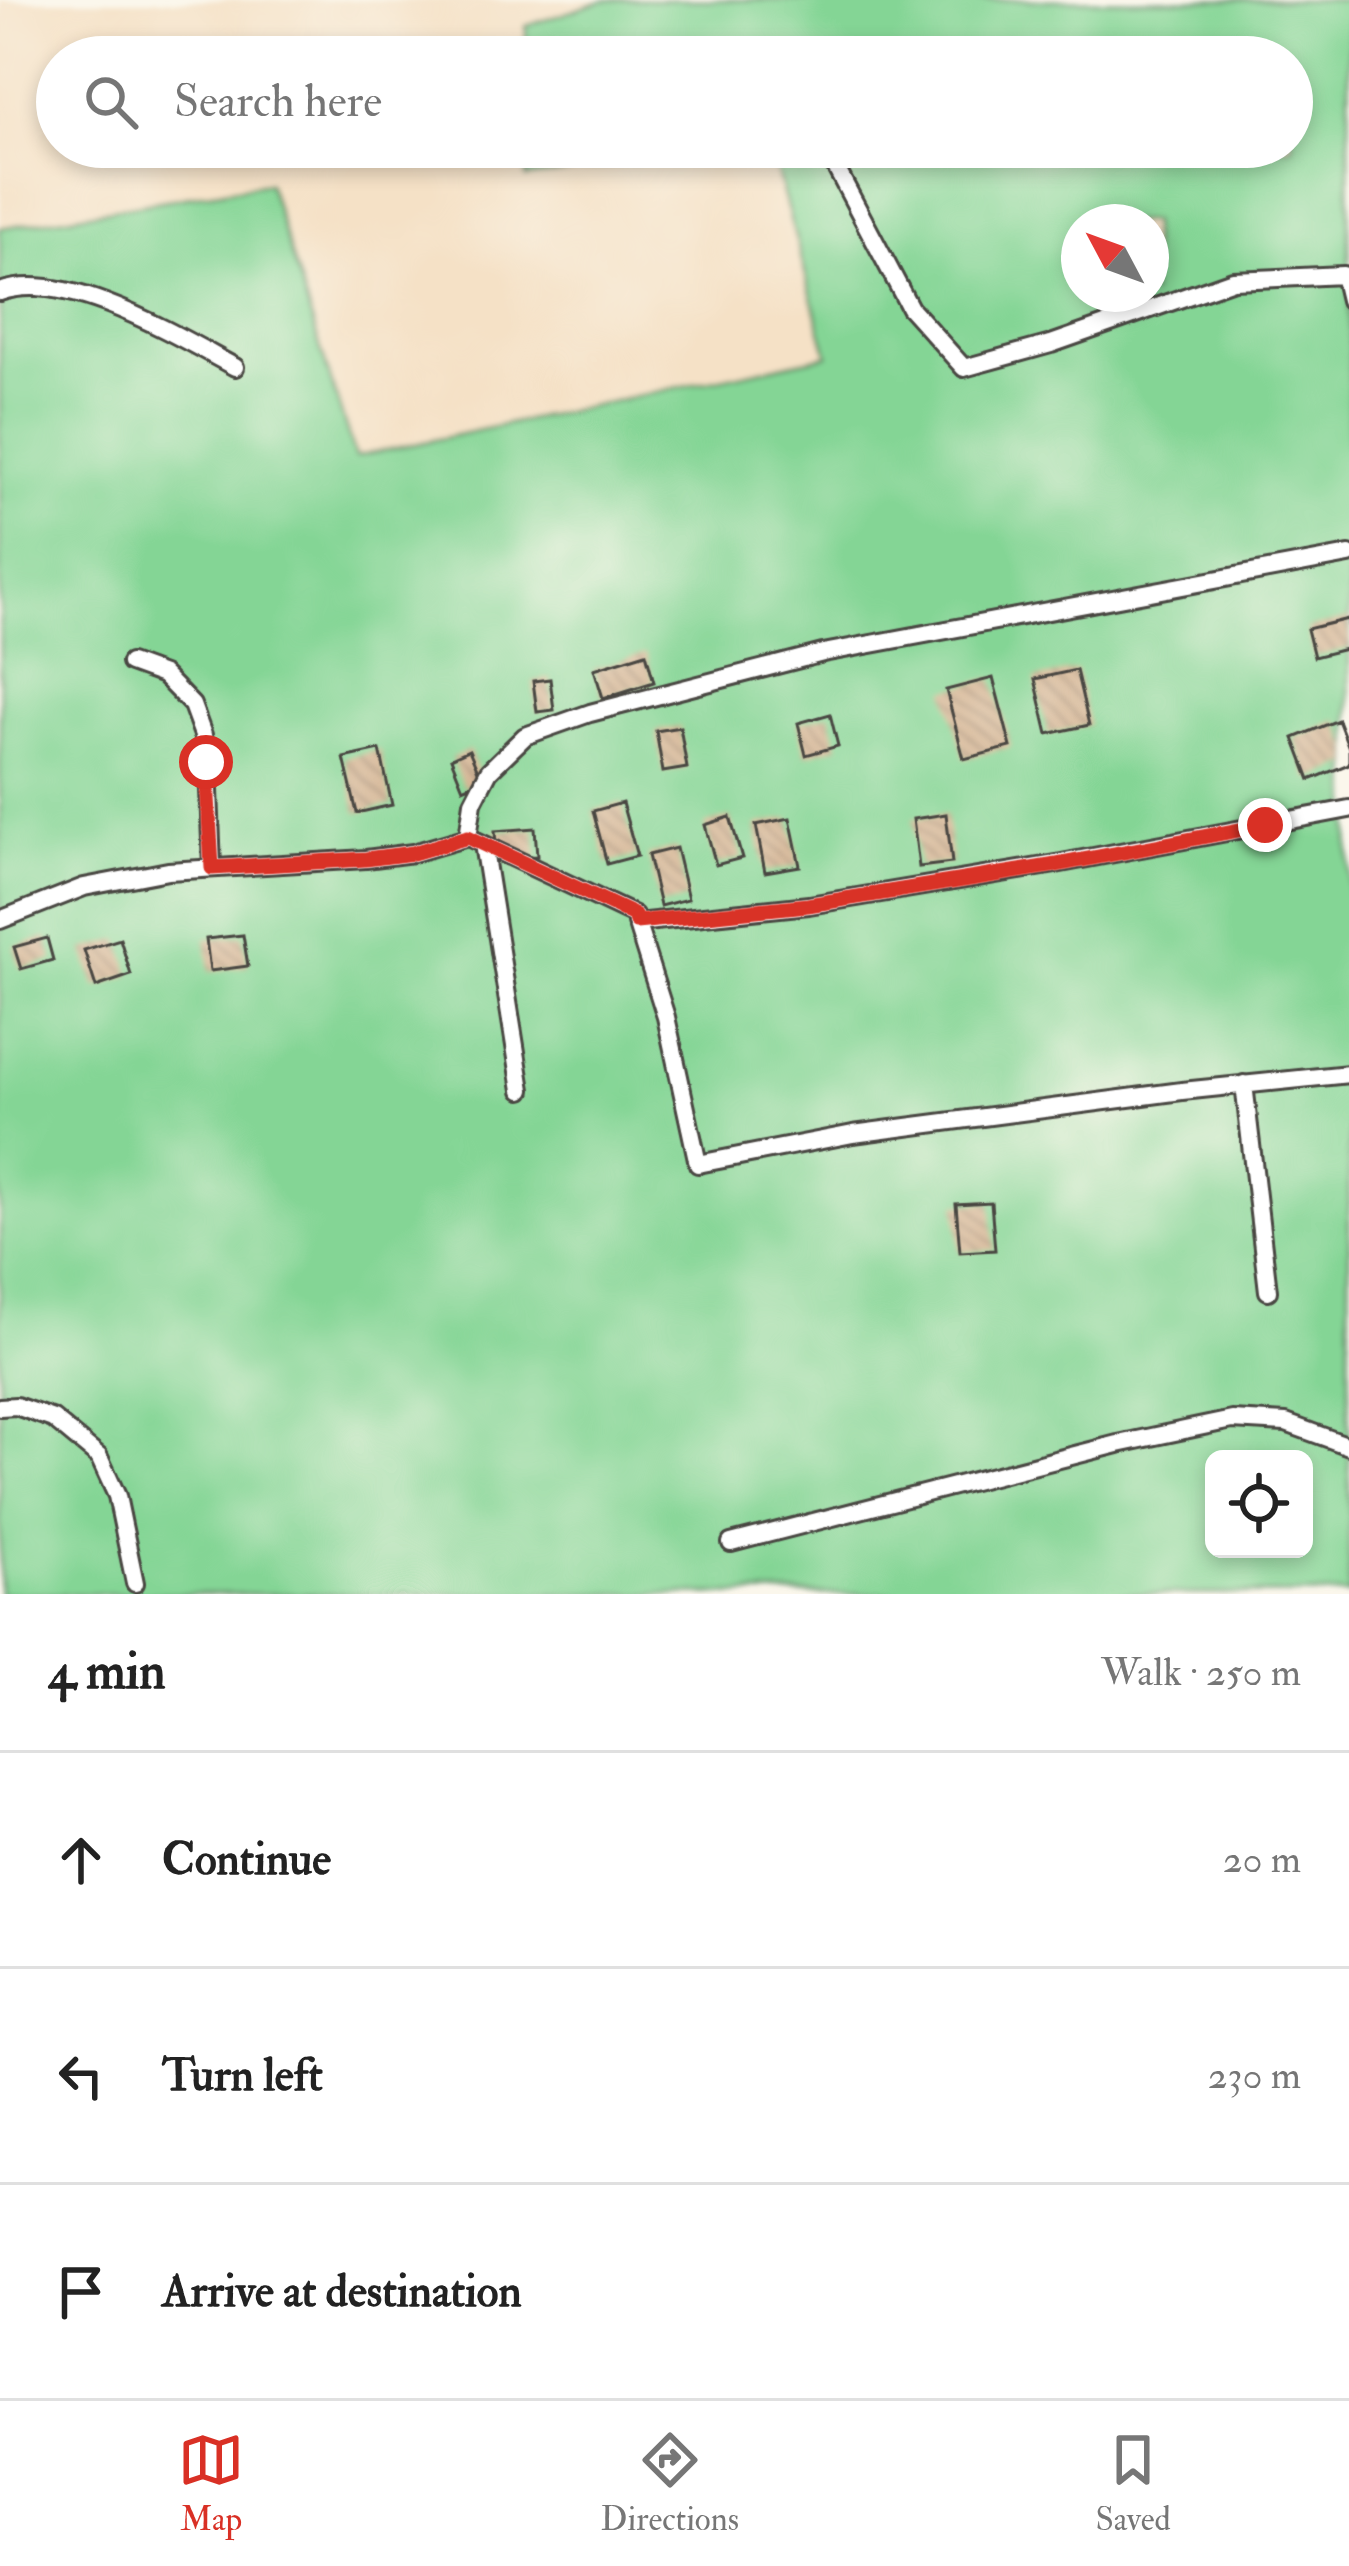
<!DOCTYPE html>
<meta charset="utf-8">
<style>
:root{--surface:#fff;--page:#f2f2f2;--text:#222;--muted:#767676;--line:#e0e0e0;--accent:#d93025}
body{margin:0;font-family:"IM FELL Double Pica",serif;background:var(--page);color:var(--text)}
.controls{position:absolute;right:36px;bottom:36px;display:grid;overflow:hidden;border-radius:18px;box-shadow:0 6px 18px #0003}
.controls button{width:108px;height:108px;display:grid;place-items:center;padding:0;border:0;border-bottom:3px solid var(--line);background:var(--surface);color:var(--text);font:60px sans-serif}
.compass{position:absolute;left:1061px;top:204px;width:108px;height:108px;border-radius:50%;background:var(--surface);box-shadow:0 6px 18px #0003;rotate:311deg}
.stop{position:absolute;width:36px;height:36px;margin:-27px;border:9px solid #d93025;border-radius:50%;background:#fff}
.stop.end{background:#d93025;border-color:#fff;box-shadow:0 3px 12px #0008}
.list{margin:0;padding:0;list-style:none}
h2{display:flex;justify-content:space-between;align-items:center;height:156px;margin:0;padding:0 48px;font-size:51px}
h2 small{font-size:39px;font-weight:400;color:var(--muted)}
.list li{display:grid;grid-template-columns:78px 1fr auto;gap:36px;align-items:center;box-sizing:border-box;height:216px;padding:0 48px;border-top:3px solid var(--line)}
.list b{display:block;font-size:45px;white-space:nowrap}
.list em{font-size:39px;font-style:normal;color:var(--muted)}
.icon{flex:none;width:66px;height:66px;fill:none;stroke:currentColor;stroke-width:2;stroke-linecap:round;stroke-linejoin:round}
.map{position:relative;flex:none;width:1349px;height:1594px;overflow:hidden}
.search{position:absolute;background:var(--surface);box-shadow:0 6px 18px #0003;left:36px;right:36px;top:36px;height:132px;display:flex;align-items:center;gap:30px;box-sizing:border-box;padding:0 42px;border-radius:66px;color:var(--muted);font-size:45px}
.sheet{height:804px;background:var(--surface)}
nav{display:flex;justify-content:space-around;align-items:center;box-sizing:border-box;height:168px;border-top:3px solid var(--line);background:var(--surface);font-size:33px;color:var(--muted)}
nav a{display:grid;justify-items:center;gap:6px}
nav .on{color:var(--accent)}
.map>svg:first-child{display:block}
</style>
<div class="map">
<svg width="1349" height="1594" viewBox="0 0 1349 1594">
<defs>
<pattern id="building-back-hatch" width="6" height="6" patternUnits="userSpaceOnUse" patternTransform="scale(3)"><rect width="6" height="6" fill="#d2b08e"/><path d="M-1 5l2 2M0 0l6 6M5-1l2 2" fill="none" stroke="#ab8f74"/></pattern>
</defs>
<rect width="100%" height="100%" fill="#fbf7ec"/>
<filter id="ink" filterUnits="userSpaceOnUse"><feTurbulence type="fractalNoise" baseFrequency=".00833" numOctaves="2"/><feDisplacementMap in="SourceGraphic" scale="24" xChannelSelector="R" yChannelSelector="G"/><feConvolveMatrix kernelMatrix="1 2 1 2 8 2 1 2 1" color-interpolation-filters="sRGB"/></filter>
<filter id="wash" filterUnits="userSpaceOnUse"><feTurbulence type="fractalNoise" baseFrequency=".004" numOctaves="4" result="noise"/><feDisplacementMap in="SourceGraphic" scale="48" xChannelSelector="R" yChannelSelector="G"/><feGaussianBlur stdDeviation="2.7" result="paint"/><feColorMatrix in="noise" values="0 0 0 0 0 0 0 0 0 0 0 0 0 0 0 0 0 1.4 0 .05"/><feComposite in="paint" operator="in"/></filter>
<g filter="url(#wash)">
<rect width="100%" height="100%" fill="#f5e1c6"/>
<path fill="#84d595" stroke="#588060" stroke-width="3" fill-rule="evenodd" d="M605,0H1349V1594H0V228L268,183L355,457L828,355L770,147H1292V57H526V26ZM1079,222H1151V294H1079ZM1214,1459H1304V1549H1214Z
M526,147H743L526,178Z"/>
<g id="blocks">
<path fill="url(#building-back-hatch)" d="M1348,619L1349,648L1314,657L1307,629Z
M646,653L654,682L603,698L594,669Z
M1076,670L1089,725L1048,734L1035,679Z
M993,678L1011,747L964,759L946,690Z
M550,679L554,710L537,712L533,681Z
M830,714L838,746L806,755L798,723Z
M1338,720L1349,748V764L1310,780L1294,738Z
M680,727L687,768L663,772L656,731Z
M380,750L392,805L357,813L344,758Z
M469,750L482,780L463,788L451,758Z
M622,803L637,856L607,864L593,811Z
M946,814L952,863L919,867L913,819Z
M730,817L742,858L716,865L705,825Z
M790,818L800,866L765,872L756,825Z
M535,828L537,856L497,859L495,831Z
M676,848L688,899L660,906L648,855Z
M243,935L248,966L210,971L206,939Z
M47,938L53,960L21,969L14,947Z
M120,939L131,975L96,987L84,950Z
M991,1202L995,1250L960,1252L956,1204Z"/>
</g>
</g>
<g filter="url(#ink)">
<use href="#blocks" fill-opacity="0" stroke="#494642" stroke-width="3"/>
<g fill="none" stroke-linecap="round" stroke-linejoin="round">
<g stroke="#494642" stroke-width="22">
<path id="lane" d="M825,147L910,308L964,368L1051,344L1233,280L1343,275L1349,300
M0,292C66,268 177,336 235,367
M130,663L163,675L192,705L203,735L209,790L212,868
M468,837L634,915L666,1017L698,1164L853,1134L1182,1091L1349,1074
M483,844L522,1090
M0,920L84,887L168,871L366,859L413,853L468,837L473,802L489,771L525,736L590,713L823,653L1349,555
M636,923L809,905L1056,864L1349,809
M1244,1084L1268,1291
M0,1407L16,1406L53,1419L99,1457L117,1496L135,1583
M731,1543L1118,1444L1232,1420L1286,1423L1349,1446"/>
</g>
<use href="#lane" stroke="#fff" stroke-width="16"/>
</g>
</g>
<g fill="none" stroke-linecap="round" stroke-linejoin="round" filter="url(#ink)">
<path stroke="#d93025" stroke-width="15" d="M206,762L212,868L366,859L413,853L468,837L634,915L636,922L808,905L1056,865L1265,825"/>
</g>
</svg>
<div class="controls">
<button><svg class="icon" aria-label="locate" viewBox="0 0 24 24"><circle cx="12" cy="12" r="6"/><path d="M12 2v4M12 18v4M2 12h4M18 12h4"/></svg></button>
</div>
<svg class="compass" viewBox="-18 -18 36 36"><path d="M0-13l5 13h-10z" fill="#e53935"/><path d="M0 13l5-13h-10z" fill="#767676"/></svg>
<div class="stop" style="left:206px;top:762px"></div>
<div class="stop end" style="left:1265px;top:825px"></div>
<div class="search"><svg class="icon" aria-label="search" viewBox="0 0 24 24"><circle cx="10" cy="10" r="6"/><path d="M15 15l6 6"/></svg>Search here</div>
</div>
<section class="sheet">
<h2>4 min<small>Walk · 250 m</small></h2>
<ul class="list">
<li><svg class="icon" aria-label="ahead" viewBox="0 0 24 24"><path d="M12 20V5M6 11l6-6 6 6"/></svg><div><b>Continue</b></div><em>20 m</em></li>
<li><svg class="icon" aria-label="left" viewBox="0 0 24 24"><path d="M17 20v-9H6M10 6l-5 5 5 5"/></svg><div><b>Turn left</b></div><em>230 m</em></li>
<li><svg class="icon" aria-label="arrive" viewBox="0 0 24 24"><path d="M6 21V4h12l-3 4 3 4H6"/></svg><div><b>Arrive at destination</b></div></li>
</ul>
</section>
<nav>
<a class="on"><svg class="icon" aria-label="map" viewBox="0 0 24 24"><path d="M3 6l6-2 6 2 6-2v14l-6 2-6-2-6 2zM9 4v14M15 6v14"/></svg>Map</a>
<a><svg class="icon" aria-label="directions" viewBox="0 0 24 24"><path d="M12 3l9 9-9 9-9-9zM9 14v-3h6M13 9l2 2-2 2"/></svg>Directions</a>
<a><svg class="icon" aria-label="saved" viewBox="0 0 24 24"><path d="M7 4h10v16l-5-4-5 4z"/></svg>Saved</a>
</nav>
